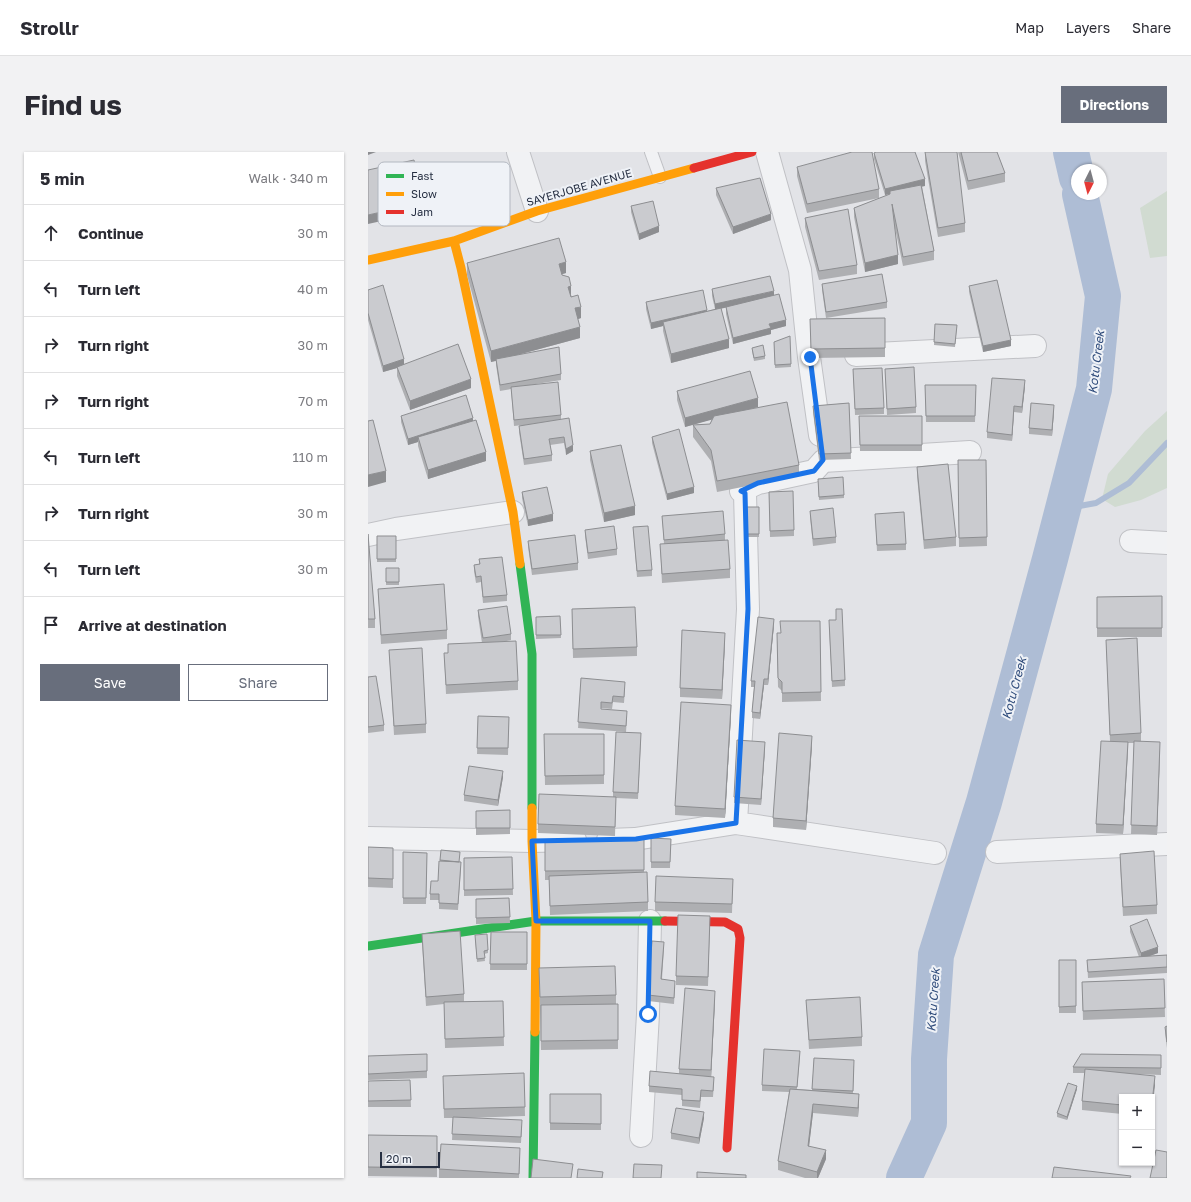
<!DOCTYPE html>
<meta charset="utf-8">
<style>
:root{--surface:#fff;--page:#f2f2f3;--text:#2b2b33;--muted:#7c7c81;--line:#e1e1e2;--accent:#686e7c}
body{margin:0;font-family:"Golos Text",sans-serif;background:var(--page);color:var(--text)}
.controls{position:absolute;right:12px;bottom:12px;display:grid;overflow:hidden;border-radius:0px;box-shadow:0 1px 3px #0004}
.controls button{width:36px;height:36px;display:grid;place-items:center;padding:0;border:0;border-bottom:1px solid var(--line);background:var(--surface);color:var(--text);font:20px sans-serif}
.compass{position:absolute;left:703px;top:12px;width:36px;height:36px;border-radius:50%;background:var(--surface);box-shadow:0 1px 3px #0004;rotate:186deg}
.scale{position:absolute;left:12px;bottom:10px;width:60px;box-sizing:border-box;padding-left:4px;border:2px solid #262f42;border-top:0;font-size:11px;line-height:14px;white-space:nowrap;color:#262f42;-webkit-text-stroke:3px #eff2f7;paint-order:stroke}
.stop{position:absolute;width:12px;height:12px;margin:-9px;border:3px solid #1a73e8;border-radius:50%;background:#fff}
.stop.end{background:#1a73e8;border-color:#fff;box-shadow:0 1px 4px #0008}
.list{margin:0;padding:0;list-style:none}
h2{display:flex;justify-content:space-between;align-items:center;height:52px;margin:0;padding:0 16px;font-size:17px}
h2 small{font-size:13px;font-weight:400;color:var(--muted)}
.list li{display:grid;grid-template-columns:26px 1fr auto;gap:12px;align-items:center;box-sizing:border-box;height:56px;padding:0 16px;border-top:1px solid var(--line)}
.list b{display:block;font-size:15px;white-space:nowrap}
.list em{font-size:13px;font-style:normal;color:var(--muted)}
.actions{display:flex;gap:8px;padding:12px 16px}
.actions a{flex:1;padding:9px 0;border:1px solid var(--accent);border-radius:0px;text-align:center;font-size:14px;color:var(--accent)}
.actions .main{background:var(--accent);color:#fff}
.icon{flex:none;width:22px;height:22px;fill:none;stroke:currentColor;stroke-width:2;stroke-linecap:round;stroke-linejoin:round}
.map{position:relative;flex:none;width:799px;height:1026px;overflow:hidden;border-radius:0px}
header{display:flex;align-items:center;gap:24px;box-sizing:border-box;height:56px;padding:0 20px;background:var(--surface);border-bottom:1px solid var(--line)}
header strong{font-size:19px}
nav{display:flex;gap:22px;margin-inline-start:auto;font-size:14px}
.intro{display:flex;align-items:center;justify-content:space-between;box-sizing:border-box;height:96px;padding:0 24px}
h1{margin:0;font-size:28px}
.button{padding:10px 18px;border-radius:0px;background:var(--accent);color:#fff;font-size:14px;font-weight:700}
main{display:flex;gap:24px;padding:0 24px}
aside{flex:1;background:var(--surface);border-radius:0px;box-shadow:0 1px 3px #0004}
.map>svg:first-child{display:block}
</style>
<header>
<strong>Strollr</strong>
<nav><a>Map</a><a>Layers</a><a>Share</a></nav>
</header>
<div class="intro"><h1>Find us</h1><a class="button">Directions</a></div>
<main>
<aside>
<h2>5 min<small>Walk · 340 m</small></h2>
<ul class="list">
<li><svg class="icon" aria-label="ahead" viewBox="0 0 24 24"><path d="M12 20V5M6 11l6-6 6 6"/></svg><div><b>Continue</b></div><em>30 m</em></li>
<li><svg class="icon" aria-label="left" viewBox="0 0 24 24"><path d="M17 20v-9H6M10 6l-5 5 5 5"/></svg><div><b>Turn left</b></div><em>40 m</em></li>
<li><svg class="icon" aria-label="right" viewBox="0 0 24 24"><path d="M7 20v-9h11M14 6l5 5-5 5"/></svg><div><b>Turn right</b></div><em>30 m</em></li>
<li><svg class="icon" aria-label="right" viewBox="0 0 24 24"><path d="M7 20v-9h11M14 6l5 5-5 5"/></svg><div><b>Turn right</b></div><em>70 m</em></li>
<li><svg class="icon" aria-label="left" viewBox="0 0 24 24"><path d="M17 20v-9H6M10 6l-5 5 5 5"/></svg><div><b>Turn left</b></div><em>110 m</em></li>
<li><svg class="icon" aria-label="right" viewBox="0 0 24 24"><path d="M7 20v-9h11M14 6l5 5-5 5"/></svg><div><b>Turn right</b></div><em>30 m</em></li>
<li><svg class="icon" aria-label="left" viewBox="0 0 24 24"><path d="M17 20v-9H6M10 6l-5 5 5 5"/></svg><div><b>Turn left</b></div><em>30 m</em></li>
<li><svg class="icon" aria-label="arrive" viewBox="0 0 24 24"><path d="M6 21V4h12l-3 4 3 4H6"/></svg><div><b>Arrive at destination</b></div></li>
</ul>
<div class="actions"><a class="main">Save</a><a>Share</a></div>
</aside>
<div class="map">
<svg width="799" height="1026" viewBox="0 0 799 1026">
<rect width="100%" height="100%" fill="#e2e3e7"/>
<path fill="#d1dbd1" d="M799,39V104L782,106L772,56Z
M799,259V336L773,348L747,355L734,347L740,322L777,279Z"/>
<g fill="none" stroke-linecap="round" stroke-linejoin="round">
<path stroke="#aebdd5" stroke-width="6" d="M695,357L728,351L761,331L799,291"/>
<path stroke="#aebdd5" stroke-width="36" d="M703,0L709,26
M536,1026L561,971V907L568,803L616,650L682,407L726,237L735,144L712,42"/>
<g stroke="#c0c1c5" stroke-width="14">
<path id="lane" d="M283,0L292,25"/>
</g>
<g stroke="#c0c1c5" stroke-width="24">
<path id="street" d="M150,0L169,59
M399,0L432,118L441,205L452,283
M488,203L667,194
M0,383L28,377L145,360
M763,389L799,391
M368,671L380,457L377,341L373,339L390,331L446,319L455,309L602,300
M0,686L164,689L207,688
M240,688L267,687L368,671L567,701
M629,700L799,692
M273,984L280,862L282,769"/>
</g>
<use href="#lane" stroke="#f1f2f4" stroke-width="12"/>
<use href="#street" stroke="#f1f2f4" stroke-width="22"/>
<path stroke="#30b455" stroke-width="9" d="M152,412L164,502V656
M0,794L168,769H297
M165,1026L167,880"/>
<path stroke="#ff9f0a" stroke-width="9" d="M86,89L93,116L145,360L152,412
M0,108L86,89L169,59L326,16
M164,656V689L168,769L167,880"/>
<path stroke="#e5322d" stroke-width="9" d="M326,16L384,0
M297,769L357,770L370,777L372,786L359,996"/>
</g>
<path fill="#aeafb2" d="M557,0L597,71V80L570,85L557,9Z
M590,0H629L637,21V30L600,38Z
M506,1L557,34H554L566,99V108L535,114L527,76L530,112L497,120L486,65V56L522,42L517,43L506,7Z
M429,15L511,37V46L439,61L429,24Z
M348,36L403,68L365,82L348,43Z
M263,54L291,80L271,88L263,60Z
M437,66L489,113V122L451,128L437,75Z
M99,111L198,121L194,122L213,166L210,167L212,186L153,202L193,222V228L168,232L193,263V267L205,299L198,303L196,291L182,293L184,303V309L156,313L151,280V274L155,273L146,274L143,237L132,239L128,213V209L123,210L99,123Z
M454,132L519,150V156L458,166L454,138Z
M601,134L643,194L615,200L601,140Z
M344,137L406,143L418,174L403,178V182L365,192L358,162V155L363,154L353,156L361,196L303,211L295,179V174L283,177L278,157V150L339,159L347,157L344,144Z
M0,138L36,212L103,236L42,258L29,224V216L15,220L0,168Z
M517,166V205L443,206L442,167Z
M567,172L589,173L587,195L566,193Z
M406,190L423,212V215L407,216Z
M384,196L397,204V207L386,209L384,199Z
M485,217L516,256V262L487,263Z
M517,217L548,255V261L519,263Z
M557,233L608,239L607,270H558Z
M657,234L654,261L646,260L644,289L619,286V280Z
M309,239L390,255L379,258L431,313V324L349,340L343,309L325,285V273L342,272L344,267L317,275L309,248Z
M481,251L483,307L451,308L445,260V254Z
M686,259L684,284L661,282V276Z
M33,264L105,269L118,309L60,327L50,294V290L40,293L33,270Z
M491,264H554V299H492Z
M284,285L326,341L299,348L284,291Z
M222,299L267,363L236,370L222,308Z
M590,308H618L619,394L591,395Z
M549,315L588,385V394L556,397L549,324Z
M450,330L476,343V346L451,348Z
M154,340L185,369L160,374L154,346Z
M401,340L426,378V384L402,385Z
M377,355H391V385H377Z
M442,359L468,385V391L445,394L442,365Z
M507,362L538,392V398L509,399Z
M294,364L357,382V388L362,417V426L294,431L292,392H296Z
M265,375L284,418V424L269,425Z
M217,378L249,397V403L220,407L217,384Z
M0,382L7,467V476H0Z
M9,384H28V410H9Z
M160,389L210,411V418L164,423L160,395Z
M111,407L139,443V449L115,451L113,430L108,431L106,419V413L111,412Z
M18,416H31V433H18Z
M10,437L79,478V487L13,492Z
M794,444V485H729V445Z
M204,457L269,495V504L205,506Z
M110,458L143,482V488L134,490L150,529V538L78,542L76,501H80V492L114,491L110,464Z
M192,464L193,486L168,487V465Z
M452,469L453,549L414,550V539L410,535L409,490L413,481Z
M406,473L400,533H396L392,567L384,566V560L386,535H383V529Z
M461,474L477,528V534L464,535Z
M738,488L773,581V589L792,599L789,683L763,682L766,591H760L755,682L728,681V672L742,589Z
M357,490L354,547L312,545V536Z
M21,498L58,572V581L26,583Z
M0,525L16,573V579L0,581Z
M213,526L257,536L256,551L245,550L244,557L233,556V557L259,565L258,580L210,576Z
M363,562L357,666L307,663V654Z
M110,564L141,565L140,603L109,602Z
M176,582H236V632L177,633Z
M273,587L270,647L248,646L247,684L170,681V672L245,645V640Z
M444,593L438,678L405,675V666Z
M397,596L393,653L366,651V645Z
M135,625L130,654L96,649V643Z
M142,658V682L108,683V659Z
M283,686L303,687L302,716H283Z
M276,687V720L280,750V759L182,763L181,728H177V688Z
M0,695L25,696V736L0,735Z
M73,698L91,710L93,716L90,758L71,757V748H62V742L70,729Z
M35,700L59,701L58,752H35Z
M752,702L789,753V762L755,764L752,711Z
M144,705L145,743L96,744V706Z
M365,727L364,761L287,759V750Z
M141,746L142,771L108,772V747Z
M342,773L340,834L308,833V824Z
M762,774L790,801L782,804L799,803V821L720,826L719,808L771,805L762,780Z
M123,780H159V818H122Z
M54,782L96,842V850L135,849L136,894L77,896L76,852L58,854L54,791Z
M107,786L120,798V801L116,802L117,809L109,810Z
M296,796L294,827L307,835L306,852L280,849V843Z
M691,808H708V861H691Z
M171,816L248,843V852H250V897L173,898Z
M796,827L797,865L715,868L714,830Z
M347,848L343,925L346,931L345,945H333L332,956L314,954V943L281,940V934L311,922V917Z
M438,848L494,885V894L441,897Z
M799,874V896L797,881V875Z
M59,902V926L0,928V904Z
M793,903V923L767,922L787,933L784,945H754V962L714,958V949L717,921H705V915Z
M432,905L429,937L444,938L446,906L486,914L485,941L491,950L490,965L445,961L441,994L458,1007L450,1026H437L410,1018V1009L421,940L394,939V933Z
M156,921L157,964L97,966L154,974L153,991L84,988L85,966H76L75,932Z
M42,928L43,955H0V929Z
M709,937L699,968L689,965V961Z
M182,942H233V978H182Z
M336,966L331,992L303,987V981Z
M0,983L69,984V1025L0,1024Z
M152,1005L151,1026H71V1017Z"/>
<path fill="#8d8e91" d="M0,0H8L0,3Z
M557,27V34L517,43V37Z
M54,51V60L0,72V63Z
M403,62V68L365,82V75Z
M291,74V80L271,88V82Z
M530,103V112L497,120V111Z
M198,110V121L191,123V112Z
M203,134V145L200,146V135Z
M406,139V145L347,158V152Z
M213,155V166L207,168V156Z
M339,158V164L295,170V174L283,177V171Z
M418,168V174L403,178V182L365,192V186L401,172Z
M212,175V186L123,210V199Z
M361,187V196L303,211V202Z
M643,188V194L615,200V194Z
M36,207V214L15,220V214Z
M103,227V236L42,258V249Z
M657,228V234L654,261V255Z
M390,246V255L317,275V266Z
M686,253V259L684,284V278Z
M646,254V260L644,289V283Z
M105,266V272L50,285V290L40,293V287Z
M205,293V299L198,303V297Z
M118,300V309L60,327V318Z
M18,319V330L0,335V323Z
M326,335V341L299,348V342Z
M267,354V363L236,370V361Z
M185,362V369L160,374V368Z
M406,467V473L400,533V527Z
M357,481V490L354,547V538Z
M396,527V533L392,567V561Z
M363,553V562L357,666V657Z
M444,584V593L438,678V669Z
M397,590V596L393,653V647Z
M760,590V599L755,682V673Z
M792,590V599L789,683V674Z
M135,619V625L130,654V648Z
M790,795V801L773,807V801Z
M347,839V848L343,927V918Z
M787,924V933L784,960V951Z
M709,934V937L699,968V965Z
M491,942V950L490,965V956Z
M445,952V961L440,1003V994Z
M336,960V966L331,992V986Z
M458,998V1007L450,1026H449V1020Z"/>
<path fill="#cacbcf" stroke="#8d8e91" d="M484,0H504L511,37L439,52L429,15Z
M508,0H547L557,27L517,37L506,1Z
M557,0H589L597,71L570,76Z
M593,0H629L637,21L600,29Z
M46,8L54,51L0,63V18Z
M392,26L403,62L365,75L348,36Z
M553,33L566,99L535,105L524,52L530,103L497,111L486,56L522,42V39Z
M285,49L291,74L271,82L263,54Z
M480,57L489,113L451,119L437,66Z
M191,86L198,110L191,112L194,123L201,125L203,134L200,135L203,145L210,143L213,155L207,156L212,175L123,199L99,111Z
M514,122L519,150L458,160L454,132Z
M402,124L406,139L347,152L344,137Z
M629,128L643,188L615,194L601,134Z
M15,133L36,207L15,214L0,161V138Z
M335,138L339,158L283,171L278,150Z
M411,142L418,168L401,172L403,176L365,186L358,155Z
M353,156L361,187L303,202L295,170Z
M517,166V196L443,197L442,167Z
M567,172L589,173L587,192L566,190Z
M422,184L423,212L407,213L406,190Z
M90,192L103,227L42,249L29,215Z
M395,193L397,204L386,206L384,196Z
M191,195L193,222L132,233L128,207Z
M546,215L548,255L519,257L517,217Z
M514,216L516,256L487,257L485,217Z
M382,219L390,246L317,266L309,239Z
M624,226L657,228L654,255L646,254L644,283L619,280Z
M190,230L193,263L146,268L143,235Z
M557,233H608L607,264H558Z
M98,243L105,266L40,287L33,264Z
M419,250L431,313L349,329L343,298L325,273L342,272L346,264Z
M481,251L483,301L451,302L445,254Z
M663,251L686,253L684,278L661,276Z
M491,264H554V293H492Z
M201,266L205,293L198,297L196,285L181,287L184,303L156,307L151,274Z
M5,268L18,319L0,323V269Z
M108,268L118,300L60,318L50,285Z
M311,277L326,335L299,342L284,285Z
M253,293L267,354L236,361L222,299Z
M590,308H618L619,385L591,386Z
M580,312L588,385L556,388L549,315Z
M475,325L476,343L451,345L450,327Z
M179,335L185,362L160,368L154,340Z
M425,339L426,378L402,379L401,340Z
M377,355H391V382H377Z
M465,356L468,385L445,387L442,359Z
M355,359L357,382L296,388L294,364Z
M536,360L538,392L509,393L507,362Z
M246,374L249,397L220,401L217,378Z
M280,374L284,418L269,419L265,375Z
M0,382L7,467H0Z
M207,383L210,411L164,417L160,389Z
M9,384H28V407H9Z
M360,388L362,417L294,422L292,392Z
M134,405L139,443L115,445L113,424L108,425L106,413L112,412L111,407Z
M18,416H31V430H18Z
M76,432L79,478L13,483L10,437Z
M794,444V476H729V445Z
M139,454L143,482L115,486L110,458Z
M267,455L269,495L205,497L204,457Z
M468,457H474L477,528L464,529L461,468H468Z
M192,464L193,483H168V465Z
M390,465L406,467L400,527H396L392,561L384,560L387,529H383Z
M412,469H452L453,540L414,541V530L410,526L409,481H413Z
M314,478L357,481L354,538L312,536Z
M769,486L773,581L742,583L738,488Z
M148,489L150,529L78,533L76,501H80V492Z
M54,496L58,572L26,574L21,498Z
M8,524L16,573L0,575V525Z
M213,526L257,530L256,545L245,544L244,551L233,550V557L259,559L258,574L210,570Z
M313,550L363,553L357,657L307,654Z
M110,564L141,565L140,596H109Z
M248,580L273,581L270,641L245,640Z
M411,581L444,584L438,669L405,666Z
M176,582H236V623L177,624Z
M369,588L397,590L393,647L366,645Z
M733,589L760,590L755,673L728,672Z
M766,589L792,590L789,674L763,673Z
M101,614L135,619L130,648L96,643Z
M171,642L248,645L247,675L170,672Z
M142,658V676H108V659Z
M283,686L303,687L302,710H283Z
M276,687V718L177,719V688Z
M0,695L25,696V727L0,726Z
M73,698L92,700L91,710L72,708Z
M786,699L789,753L755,755L752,702Z
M35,700L59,701L58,746H35Z
M144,705L145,737L96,738V706Z
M71,709L93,710L90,752L71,751V742H62L63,729H70Z
M279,720L280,750L182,754L181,724Z
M288,724L365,727L364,752L287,750Z
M141,746L142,765L108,766V747Z
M310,763L342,764L340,825L308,824Z
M779,767L790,795L773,801L762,774Z
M92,779L96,842L58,845L54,782Z
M123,780H159V812H122Z
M119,782L120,798L116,799L117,806L109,807L107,783Z
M284,789L296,790L293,827L307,829L306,846L280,843Z
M799,803V815L720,820L719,808Z
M691,808H708V854L691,855Z
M247,814L248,843L172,845L171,816Z
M796,827L797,856L715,859L714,830Z
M317,836L347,839L343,918L311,917Z
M492,845L494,885L441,888L438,848Z
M135,849L136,885L77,887L76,850Z
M250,852V888L173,889V853Z
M799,874V890L797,875Z
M396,897L432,899L429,935L394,933Z
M59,902V919L0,922V904Z
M713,902L793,903V916L705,915Z
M446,906L486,908L485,939L444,937Z
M717,917L787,924L784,951V945H754V953L714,949Z
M282,919L346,925L345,939L333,938L332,949L314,948V937L281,934Z
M156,921L157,955L76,957L75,924Z
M42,928L43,948L0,949V929Z
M700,931L709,934L699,965L689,961Z
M422,937L491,942L490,956L445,952L440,994L458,998L449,1020L410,1009Z
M182,942H233V972L182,971Z
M308,956L336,960L331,986L303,981Z
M85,965L154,968L153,985L84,982Z
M0,983L69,984V1016L0,1015Z
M73,992L152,996L151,1022L71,1017Z
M788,998L799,1000V1026H782Z
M165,1007L205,1012L203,1026H163Z
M266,1012L294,1013L293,1026H265Z
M686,1015L763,1024L762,1026H684Z
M210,1017L235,1020L234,1026H209Z
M329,1020L378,1023V1026H329Z"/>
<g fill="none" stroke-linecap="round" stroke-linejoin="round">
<path stroke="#1a73e8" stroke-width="5" d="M280,862L282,769H168L164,689L268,687L368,671L380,457L377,341L373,339L390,331L446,319L455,308L442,205"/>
</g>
<g text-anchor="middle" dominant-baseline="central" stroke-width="4" stroke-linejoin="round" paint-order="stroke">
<g font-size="11" fill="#262f42" stroke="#eff2f7">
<text transform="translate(211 35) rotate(-16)">SAYERJOBE AVENUE</text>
</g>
<g font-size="12" font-style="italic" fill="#2d4a7a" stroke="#eff2f7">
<text transform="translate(728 210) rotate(-83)">Kotu Creek</text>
<text transform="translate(646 536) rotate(-75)">Kotu Creek</text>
<text transform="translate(565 848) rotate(-86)">Kotu Creek</text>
</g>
</g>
<rect x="10" y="10" width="132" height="64" rx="6" fill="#eff2f7" stroke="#b3b8c1" stroke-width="1"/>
<rect x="18" y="22" width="18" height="4" fill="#30b455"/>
<rect x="18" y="40" width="18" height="4" fill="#ff9f0a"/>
<rect x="18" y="58" width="18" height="4" fill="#e5322d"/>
<g font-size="11" fill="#262f42">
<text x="43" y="28">Fast</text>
<text x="43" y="46">Slow</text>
<text x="43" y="64">Jam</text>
</g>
</svg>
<div class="controls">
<button>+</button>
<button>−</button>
</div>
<svg class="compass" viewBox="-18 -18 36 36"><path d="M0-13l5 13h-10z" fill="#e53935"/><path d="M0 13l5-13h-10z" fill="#7c7c81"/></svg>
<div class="scale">20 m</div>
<div class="stop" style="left:280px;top:862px"></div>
<div class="stop end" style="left:442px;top:205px"></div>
</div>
</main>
